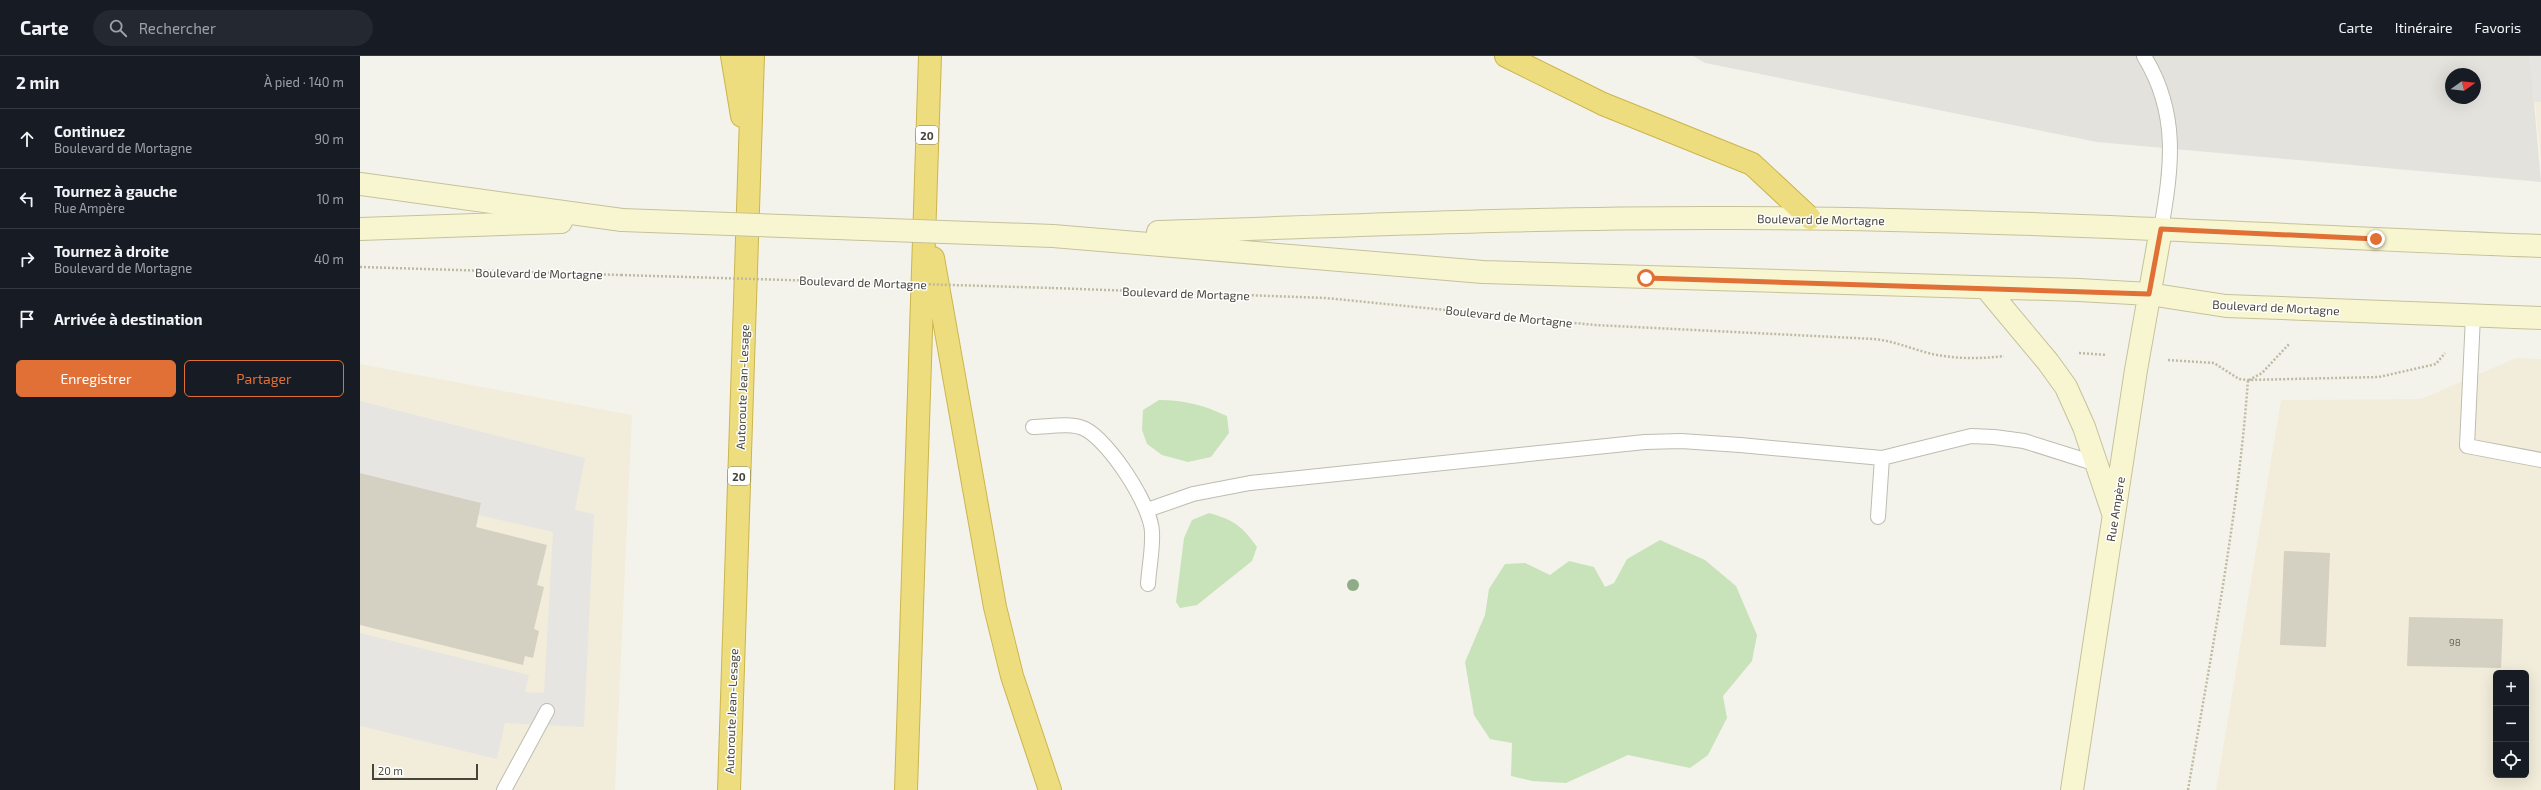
<!DOCTYPE html>
<html lang="fr">
<meta charset="utf-8">
<style>
:root{--surface:#171b24;--page:#242831;--text:#f1f3f6;--muted:#9ea1a6;--line:#363941;--accent:#e07036}
body{margin:0;font-family:"Exo 2",sans-serif;background:var(--page);color:var(--text)}
.controls{position:absolute;right:12px;bottom:12px;display:grid;overflow:hidden;border-radius:6px;box-shadow:0 4px 16px #0002}
.controls button{width:36px;height:36px;display:grid;place-items:center;padding:0;border:0;border-bottom:1px solid var(--line);background:var(--surface);color:var(--text);font:20px sans-serif}
.compass{position:absolute;left:2085px;top:12px;width:36px;height:36px;border-radius:50%;background:var(--surface);box-shadow:0 4px 16px #0002;rotate:75deg}
.scale{position:absolute;left:12px;bottom:10px;width:106px;box-sizing:border-box;padding-left:4px;border:2px solid #47453a;border-top:0;font-size:11px;line-height:14px;white-space:nowrap;color:#47453a;-webkit-text-stroke:3px #fff;paint-order:stroke}
.stop{position:absolute;width:12px;height:12px;margin:-9px;border:3px solid #e07036;border-radius:50%;background:#fff}
.stop.end{background:#e07036;border-color:#fff;box-shadow:0 1px 4px #0008}
.list{margin:0;padding:0;list-style:none}
h2{display:flex;justify-content:space-between;align-items:center;height:52px;margin:0;padding:0 16px;font-size:17px}
h2 small{font-size:13px;font-weight:400;color:var(--muted)}
.list li{display:grid;grid-template-columns:26px 1fr auto;gap:12px;align-items:center;box-sizing:border-box;height:60px;padding:0 16px;border-top:1px solid var(--line)}
.list b{display:block;font-size:15px;white-space:nowrap}
.list p{margin:0;font-size:13px;white-space:nowrap;color:var(--muted)}
.list em{font-size:13px;font-style:normal;color:var(--muted)}
.actions{display:flex;gap:8px;padding:12px 16px}
.actions a{flex:1;padding:9px 0;border:1px solid var(--accent);border-radius:6px;text-align:center;font-size:14px;color:var(--accent)}
.actions .main{background:var(--accent);color:#fff}
.icon{flex:none;width:22px;height:22px;fill:none;stroke:currentColor;stroke-width:2;stroke-linecap:round;stroke-linejoin:round}
.map{position:relative;flex:none;width:2181px;height:734px;overflow:hidden}
header{display:flex;align-items:center;gap:24px;box-sizing:border-box;height:56px;padding:0 20px;background:var(--surface);border-bottom:1px solid var(--line)}
header strong{font-size:19px}
nav{display:flex;gap:22px;margin-inline-start:auto;font-size:14px}
.search{width:280px;height:36px;background:var(--page);display:flex;align-items:center;gap:10px;box-sizing:border-box;padding:0 14px;border-radius:22px;color:var(--muted);font-size:15px}
main{display:flex}
aside{flex:1;background:var(--surface)}
.map>svg:first-child{display:block}
</style>
<header>
<strong>Carte</strong>
<div class="search"><svg class="icon" aria-label="search" viewBox="0 0 24 24"><circle cx="10" cy="10" r="6"/><path d="M15 15l6 6"/></svg>Rechercher</div>
<nav><a>Carte</a><a>Itinéraire</a><a>Favoris</a></nav>
</header>
<main>
<aside>
<h2>2 min<small>À pied · 140 m</small></h2>
<ul class="list">
<li><svg class="icon" aria-label="ahead" viewBox="0 0 24 24"><path d="M12 20V5M6 11l6-6 6 6"/></svg><div><b>Continuez</b><p>Boulevard de Mortagne</p></div><em>90 m</em></li>
<li><svg class="icon" aria-label="left" viewBox="0 0 24 24"><path d="M17 20v-9H6M10 6l-5 5 5 5"/></svg><div><b>Tournez à gauche</b><p>Rue Ampère</p></div><em>10 m</em></li>
<li><svg class="icon" aria-label="right" viewBox="0 0 24 24"><path d="M7 20v-9h11M14 6l5 5-5 5"/></svg><div><b>Tournez à droite</b><p>Boulevard de Mortagne</p></div><em>40 m</em></li>
<li><svg class="icon" aria-label="arrive" viewBox="0 0 24 24"><path d="M6 21V4h12l-3 4 3 4H6"/></svg><div><b>Arrivée à destination</b></div></li>
</ul>
<div class="actions"><a class="main">Enregistrer</a><a>Partager</a></div>
</aside>
<div class="map">
<svg width="2181" height="734" viewBox="0 0 2181 734">
<rect width="100%" height="100%" fill="#f4f3eb"/>
<path fill="#f2edda" fill-rule="evenodd" d="M2170,0H2181V106Z
M2156,302L2181,303V734H1856L1921,344L2061,343ZM2136,617H2166V719H2136Z
M0,308L272,359L255,734H0Z"/>
<path fill="#e4e2dd" fill-rule="evenodd" d="M1333,0H2170L2181,126L1737,86L1345,7ZM2091,18H2115V42H2091Z"/>
<path fill="#c8e3ba" d="M799,344C825,344 843,349 867,360L869,377L851,401L828,406L802,399L787,388L782,374L783,354Z
M849,457C874,464 882,470 897,491L892,505L837,549L820,552L816,546L824,482L832,464Z
M1300,484L1345,504L1376,530L1397,579L1392,605L1363,640L1367,662L1348,699L1330,712L1268,699L1206,727L1172,725L1151,720L1152,687L1130,683L1114,659L1105,606L1125,559L1129,533L1145,508L1165,507L1190,519L1209,505L1234,511L1245,531L1254,527L1267,503Z"/>
<path fill="#e6e5e2" d="M2169,0H2181V46H2174Z
M0,345L225,402L215,454L234,458L224,671L145,667L137,703L0,670V577L169,619L165,636L184,637L193,476L118,459L121,447L0,417Z"/>
<path fill="#d4d0c2" d="M0,417L121,447L116,471L187,489L177,529L184,531L174,573L179,575L173,602L165,600L163,609L0,569Z
M1924,495L1970,497L1966,591L1920,589Z
M2049,561L2143,563L2141,612L2047,610Z"/>
<g fill="none" stroke-linecap="round" stroke-linejoin="round">
<g stroke="#bebcaf" stroke-width="16">
<path id="lane" d="M1784,0C1819,57 1812,110 1801,173
M2113,260L2107,390L2181,404
M673,371C688,371 711,366 725,373C749,385 791,449 792,476C793,493 789,511 788,528
M787,454L833,438L890,427L1285,386L1321,385L1380,389L1522,402L1611,380L1634,381L1664,385L1740,409
M1518,461L1522,402
M144,734L187,655"/>
</g>
<g stroke="#c5c29a" stroke-width="24">
<path id="secondary" d="M0,128L262,164
M0,173L201,166
M798,176C990,170 1183,161 1375,162C1644,162 1912,180 2181,190
M693,180L1123,216L1719,234L1789,238L1866,250L2181,262
M1627,233L1688,306L1706,331L1724,371L1753,457
M1712,734L1776,314L1801,173"/>
</g>
<g stroke="#cbb54e" stroke-width="24">
<path id="highway" d="M372,0L382,60
M1146,0L1243,48L1392,108L1450,162
M573,202L635,551L652,620L690,734
M369,734L393,0
M546,734L570,0"/>
</g>
<path stroke="#bebaa2" stroke-width="2.5" stroke-dasharray="2 2" stroke-linecap="butt" d="M0,211L261,219
M692,232L966,242L1235,269L1514,283C1534,285 1552,293 1572,298C1596,303 1620,303 1644,300
M1719,297L1747,299
M1808,304L1854,307L1879,323L1888,324L2019,321L2076,308L2085,297
M1889,324L1902,317L1930,287
M1828,734C1851,598 1878,462 1888,324"/>
<use href="#lane" stroke="#fff" stroke-width="14"/>
<use href="#secondary" stroke="#f8f6d1" stroke-width="22"/>
<use href="#highway" stroke="#eddd7e" stroke-width="22"/>
<g stroke="#c5c29a" stroke-width="24" stroke-linecap="butt">
<path id="secondary-bridge" d="M262,164L693,180"/>
</g>
<path stroke="#bebaa2" stroke-width="2.5" stroke-dasharray="2 2" stroke-linecap="butt" d="M261,219L692,232"/>
<use href="#secondary-bridge" stroke="#f8f6d1" stroke-width="22"/>
</g>
<circle fill="#90ac86" cx="993" cy="529" r="6"/>
<g fill="none" stroke-linecap="round" stroke-linejoin="round">
<path stroke="#e07036" stroke-width="5" d="M1286,222L1789,238L1801,173L2016,183"/>
</g>
<g text-anchor="middle" dominant-baseline="central" stroke-width="3" stroke-linejoin="round" paint-order="stroke">
<g font-size="10" fill="#6a685c">
<text x="2095" y="586">98</text>
</g>
<g fill="#fff" stroke="#7e7d75" stroke-width="1">
<rect x="556" y="70" width="22" height="18" rx="3"/>
<rect x="368" y="411" width="22" height="18" rx="3"/>
</g>
<g font-size="11" font-weight="bold" fill="#47453a">
<text x="567" y="79">20</text>
<text x="379" y="420">20</text>
</g>
<g font-size="12" fill="#47453a" stroke="#fff">
<text transform="translate(1461 163) rotate(1)">Boulevard de Mortagne</text>
<text transform="translate(179 217) rotate(1)">Boulevard de Mortagne</text>
<text transform="translate(503 226) rotate(2)">Boulevard de Mortagne</text>
<text transform="translate(826 237) rotate(2)">Boulevard de Mortagne</text>
<text transform="translate(1916 251) rotate(3)">Boulevard de Mortagne</text>
<text transform="translate(1149 260) rotate(6)">Boulevard de Mortagne</text>
<text transform="translate(382 331) rotate(-88)">Autoroute Jean-Lesage</text>
<text transform="translate(1755 453) rotate(-81)">Rue Ampère</text>
<text transform="translate(371 655) rotate(-88)">Autoroute Jean-Lesage</text>
</g>
</g>
</svg>
<div class="controls">
<button>+</button>
<button>−</button>
<button><svg class="icon" aria-label="locate" viewBox="0 0 24 24"><circle cx="12" cy="12" r="6"/><path d="M12 2v4M12 18v4M2 12h4M18 12h4"/></svg></button>
</div>
<svg class="compass" viewBox="-18 -18 36 36"><path d="M0-13l5 13h-10z" fill="#e53935"/><path d="M0 13l5-13h-10z" fill="#9ea1a6"/></svg>
<div class="scale">20 m</div>
<div class="stop" style="left:1286px;top:222px"></div>
<div class="stop end" style="left:2016px;top:183px"></div>
</div>
</main>
